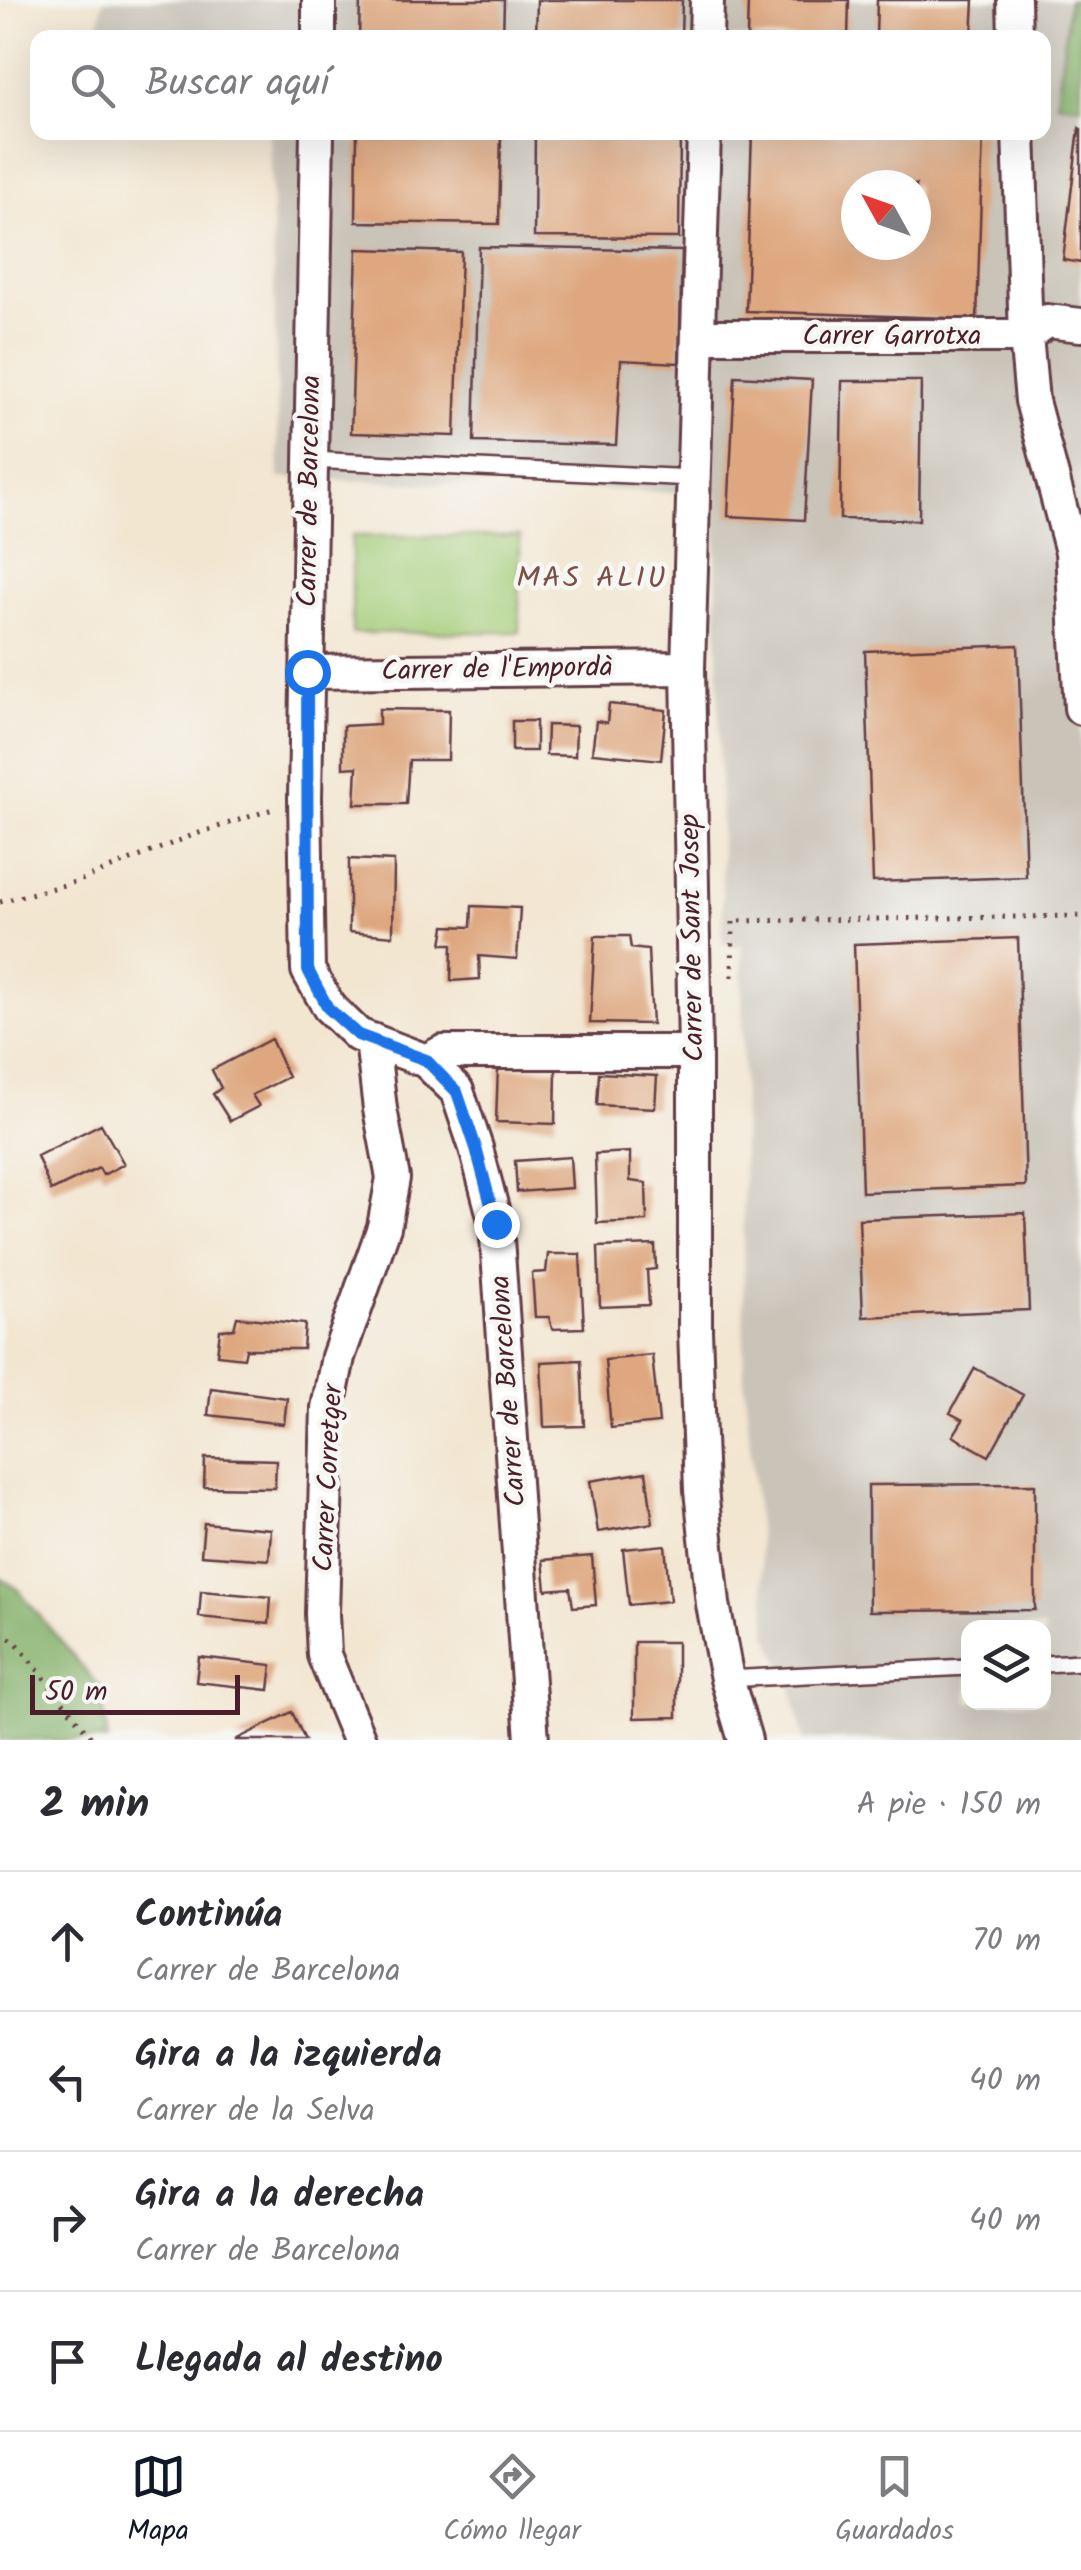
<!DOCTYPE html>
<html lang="es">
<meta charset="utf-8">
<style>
:root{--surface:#fff;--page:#f2f2f3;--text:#2b2b33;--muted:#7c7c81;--line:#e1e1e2;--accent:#111827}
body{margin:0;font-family:Kalam,sans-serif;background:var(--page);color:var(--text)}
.controls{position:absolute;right:30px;bottom:30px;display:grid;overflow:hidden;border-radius:20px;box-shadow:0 10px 40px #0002}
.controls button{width:90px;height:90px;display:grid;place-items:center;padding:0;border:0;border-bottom:2px solid var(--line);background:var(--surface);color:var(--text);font:50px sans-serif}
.compass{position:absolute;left:841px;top:170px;width:90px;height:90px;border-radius:50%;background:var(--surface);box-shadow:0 10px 40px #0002;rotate:310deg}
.scale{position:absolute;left:30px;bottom:25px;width:210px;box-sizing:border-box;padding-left:10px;border:5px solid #4a1f2b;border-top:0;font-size:28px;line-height:35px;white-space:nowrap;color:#4a1f2b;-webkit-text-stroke:8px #f6f6f2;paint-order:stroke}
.stop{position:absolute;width:30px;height:30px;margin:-22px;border:8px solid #1a73e8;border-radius:50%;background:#fff}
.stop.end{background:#1a73e8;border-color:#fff;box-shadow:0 2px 10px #0008}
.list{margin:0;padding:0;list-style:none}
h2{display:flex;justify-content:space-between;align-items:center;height:130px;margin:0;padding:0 40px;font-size:42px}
h2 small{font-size:32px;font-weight:400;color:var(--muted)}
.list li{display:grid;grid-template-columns:65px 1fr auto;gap:30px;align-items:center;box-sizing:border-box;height:140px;padding:0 40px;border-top:2px solid var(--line)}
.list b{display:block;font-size:38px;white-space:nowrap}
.list p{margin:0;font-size:32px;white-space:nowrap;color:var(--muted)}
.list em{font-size:32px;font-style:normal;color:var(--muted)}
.icon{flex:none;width:55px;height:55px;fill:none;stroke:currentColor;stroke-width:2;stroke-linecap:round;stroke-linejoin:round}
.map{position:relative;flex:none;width:1081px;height:1740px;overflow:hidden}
.search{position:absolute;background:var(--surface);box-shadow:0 10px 40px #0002;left:30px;right:30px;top:30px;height:110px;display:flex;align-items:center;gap:25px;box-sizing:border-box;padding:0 35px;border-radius:20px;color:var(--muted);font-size:38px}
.sheet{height:690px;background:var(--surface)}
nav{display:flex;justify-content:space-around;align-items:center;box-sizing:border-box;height:140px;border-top:2px solid var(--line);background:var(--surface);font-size:28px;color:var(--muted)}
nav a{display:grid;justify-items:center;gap:5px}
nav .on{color:var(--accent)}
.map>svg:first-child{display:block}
</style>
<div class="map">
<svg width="1081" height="1740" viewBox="0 0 1081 1740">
<rect width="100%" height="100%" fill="#f6f6f2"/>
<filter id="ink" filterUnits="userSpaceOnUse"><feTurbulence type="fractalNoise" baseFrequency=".01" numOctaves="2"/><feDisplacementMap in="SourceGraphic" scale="20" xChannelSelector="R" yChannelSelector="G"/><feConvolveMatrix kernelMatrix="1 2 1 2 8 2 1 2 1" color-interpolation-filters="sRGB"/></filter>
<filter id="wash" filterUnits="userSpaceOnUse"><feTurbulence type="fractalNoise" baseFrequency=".0048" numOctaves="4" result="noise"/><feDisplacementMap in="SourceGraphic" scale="40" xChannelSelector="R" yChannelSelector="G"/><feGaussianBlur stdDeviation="2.25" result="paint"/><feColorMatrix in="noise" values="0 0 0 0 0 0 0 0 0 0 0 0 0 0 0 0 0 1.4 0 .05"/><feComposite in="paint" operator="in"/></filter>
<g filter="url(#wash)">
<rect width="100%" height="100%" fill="#f3e6d1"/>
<path fill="#c9c3b8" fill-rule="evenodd" d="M103,0H1069L1057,103L1081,106V1740H804L792,1690L768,1634L744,1380L742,946L723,944L715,494L279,478L270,133L1044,132V38H97ZM856,185H916V245H856ZM968,1628H1044V1702H968Z"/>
<path fill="#a5ce7a" stroke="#787652" stroke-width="2.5" d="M352,536H520L519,632L352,633Z"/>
<path fill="#84b16a" stroke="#67684a" stroke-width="2.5" d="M1069,0H1081V106L1057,103Z
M0,1577L17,1589L101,1689L108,1740H0Z"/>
<g id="blocks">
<path fill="#dea77f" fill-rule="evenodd" d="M360,0H504L503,38H359Z
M537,0H682L681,38H536Z
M748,0H849L848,38H747Z
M877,0H974L972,38H876Z
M1079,128L1081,129V263L1063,260Z
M357,132H501L499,224L356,222Z
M535,132H680L679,238L534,237Z
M752,132H983L977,319L746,311ZM856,185H916V245H856Z
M479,247L682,251L679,363L621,360L616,445L474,442Z
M357,249L461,252L455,436L351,433Z
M735,376L812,380L804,520L728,516Z
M842,381H921L919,520L840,519Z
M1018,645L1026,877L873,882L865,651Z
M609,704L666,710L661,760L592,753L596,721L607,723Z
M379,709L449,710L448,760H409L406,804H355L357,767L343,768V726L379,724Z
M512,721H536V751H512Z
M547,725L576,726L575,756L546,755Z
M349,859L394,861L393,936L349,932Z
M472,906L520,908L517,959L479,956L480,979L451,981L452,944H442L445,926L471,927Z
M595,936H629L631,948L648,950L652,1024L590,1023Z
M1018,938L1026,1186L862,1192L854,944Z
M271,1039L288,1077L252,1095L259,1106L230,1121L213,1094L221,1088L212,1070Z
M498,1067L556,1069L555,1124L496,1122Z
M599,1073L657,1076L655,1108L597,1105Z
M101,1124L124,1164L103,1175L99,1168L51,1191L37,1156Z
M630,1152V1181L646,1183L647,1221L597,1223L595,1154Z
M570,1157L572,1188L517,1192L515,1161Z
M1025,1213L1029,1310L863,1317L859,1219Z
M655,1245L656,1269L647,1270L649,1305L600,1307L598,1247Z
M548,1254H580L584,1328L552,1329L549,1317H535L532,1273L546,1272Z
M237,1317L305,1324L303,1349H246L244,1358L217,1355L220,1330L234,1329Z
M652,1355L659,1423L611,1428L605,1360Z
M581,1360L584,1426L544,1427L541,1362Z
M975,1368L1023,1395L989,1456L953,1436L963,1420L950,1413Z
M211,1388L287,1398L284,1424L208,1415Z
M205,1458L276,1460L275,1488L204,1487Z
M646,1472L653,1523L598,1532L590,1481Z
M1035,1484V1610L869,1611L868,1485Z
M204,1523L271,1529L269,1560L201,1555Z
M665,1545L670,1601L629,1605L623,1549Z
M592,1556L596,1605L573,1607L570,1588L546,1590L543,1560Z
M201,1591L271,1597L269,1624L199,1617Z
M634,1642H677V1717L634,1718Z
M199,1657L272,1665L269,1690L196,1682Z
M292,1712L305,1740H235Z"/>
</g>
</g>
<g filter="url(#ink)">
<use href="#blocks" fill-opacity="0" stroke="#633d44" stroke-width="2.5"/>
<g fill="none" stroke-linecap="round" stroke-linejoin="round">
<g stroke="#633d44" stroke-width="20">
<path id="lane" d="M310,460L694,478
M1044,1664L1081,1662
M727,1679L968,1667"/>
</g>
<g stroke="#633d44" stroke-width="38">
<path id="street" d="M1014,0L1015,38
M319,38V0
M706,38L707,0
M317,132L305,798L308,970L329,1007L358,1035L426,1061L443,1052H695
M704,132L688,668L695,1052V1330L701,1490L713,1604L727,1679L745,1740
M1019,132L1026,336L1032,401L1072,552L1081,708
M699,336H1026L1047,321L1081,325
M307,672L688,668
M426,1061L457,1091L476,1148L496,1224L532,1740
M359,1740L324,1655L322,1614L328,1408L338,1357L384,1227L393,1178L380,1109L372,1040"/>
</g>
<path stroke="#633d44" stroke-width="5" stroke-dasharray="2.5 8" stroke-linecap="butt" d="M0,902L79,881L193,835L276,808
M732,977L733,921L1081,916
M0,1633L15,1641L93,1740"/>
<use href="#lane" stroke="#fff" stroke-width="15"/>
<use href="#street" stroke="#fff" stroke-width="32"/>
</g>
</g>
<g fill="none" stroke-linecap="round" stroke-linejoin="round" filter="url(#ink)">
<path stroke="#1a73e8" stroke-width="12" d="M307,672L308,970L328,1008L358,1035L426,1060L457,1092L476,1148L496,1224"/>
</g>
<g text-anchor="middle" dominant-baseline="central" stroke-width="9" stroke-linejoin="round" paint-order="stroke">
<g font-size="28" fill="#4a1f2b" stroke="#f6f6f2">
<text x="892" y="336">Carrer Garrotxa</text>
<text transform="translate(310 491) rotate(-89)">Carrer de Barcelona</text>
<text transform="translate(497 670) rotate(-1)">Carrer de l'Empordà</text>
<text transform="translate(693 938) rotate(-91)">Carrer de Sant Josep</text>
<text transform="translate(509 1391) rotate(-94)">Carrer de Barcelona</text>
<text transform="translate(329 1478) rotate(-87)">Carrer Corretger</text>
</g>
<g font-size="30" letter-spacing="2.5" fill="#7e4f48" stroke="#f6f6f2">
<text x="592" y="579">MAS ALIU</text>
</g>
</g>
</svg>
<div class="controls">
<button><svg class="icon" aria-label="layers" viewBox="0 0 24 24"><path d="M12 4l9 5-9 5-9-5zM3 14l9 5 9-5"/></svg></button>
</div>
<svg class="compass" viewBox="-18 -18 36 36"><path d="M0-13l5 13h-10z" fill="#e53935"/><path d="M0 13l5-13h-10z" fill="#7c7c81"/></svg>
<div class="scale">50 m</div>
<div class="stop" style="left:307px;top:672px"></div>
<div class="stop end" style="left:496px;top:1224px"></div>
<div class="search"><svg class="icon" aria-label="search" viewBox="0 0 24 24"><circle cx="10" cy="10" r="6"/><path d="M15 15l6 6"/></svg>Buscar aquí</div>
</div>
<section class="sheet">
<h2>2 min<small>A pie · 150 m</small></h2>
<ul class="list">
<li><svg class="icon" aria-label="ahead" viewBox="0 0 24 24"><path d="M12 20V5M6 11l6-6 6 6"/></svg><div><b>Continúa</b><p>Carrer de Barcelona</p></div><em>70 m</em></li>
<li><svg class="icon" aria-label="left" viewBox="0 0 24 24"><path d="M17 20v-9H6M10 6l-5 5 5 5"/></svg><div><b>Gira a la izquierda</b><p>Carrer de la Selva</p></div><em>40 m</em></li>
<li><svg class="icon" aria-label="right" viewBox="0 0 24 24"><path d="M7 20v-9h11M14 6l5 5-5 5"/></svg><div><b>Gira a la derecha</b><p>Carrer de Barcelona</p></div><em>40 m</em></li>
<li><svg class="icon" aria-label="arrive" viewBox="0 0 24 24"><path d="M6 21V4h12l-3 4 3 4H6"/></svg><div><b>Llegada al destino</b></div></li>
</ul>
</section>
<nav>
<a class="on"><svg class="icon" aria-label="map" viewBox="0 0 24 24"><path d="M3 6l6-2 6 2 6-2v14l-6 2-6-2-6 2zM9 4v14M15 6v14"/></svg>Mapa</a>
<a><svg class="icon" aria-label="directions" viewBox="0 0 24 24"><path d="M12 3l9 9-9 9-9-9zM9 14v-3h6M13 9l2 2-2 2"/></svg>Cómo llegar</a>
<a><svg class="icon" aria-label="saved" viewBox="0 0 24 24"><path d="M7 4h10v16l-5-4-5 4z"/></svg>Guardados</a>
</nav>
